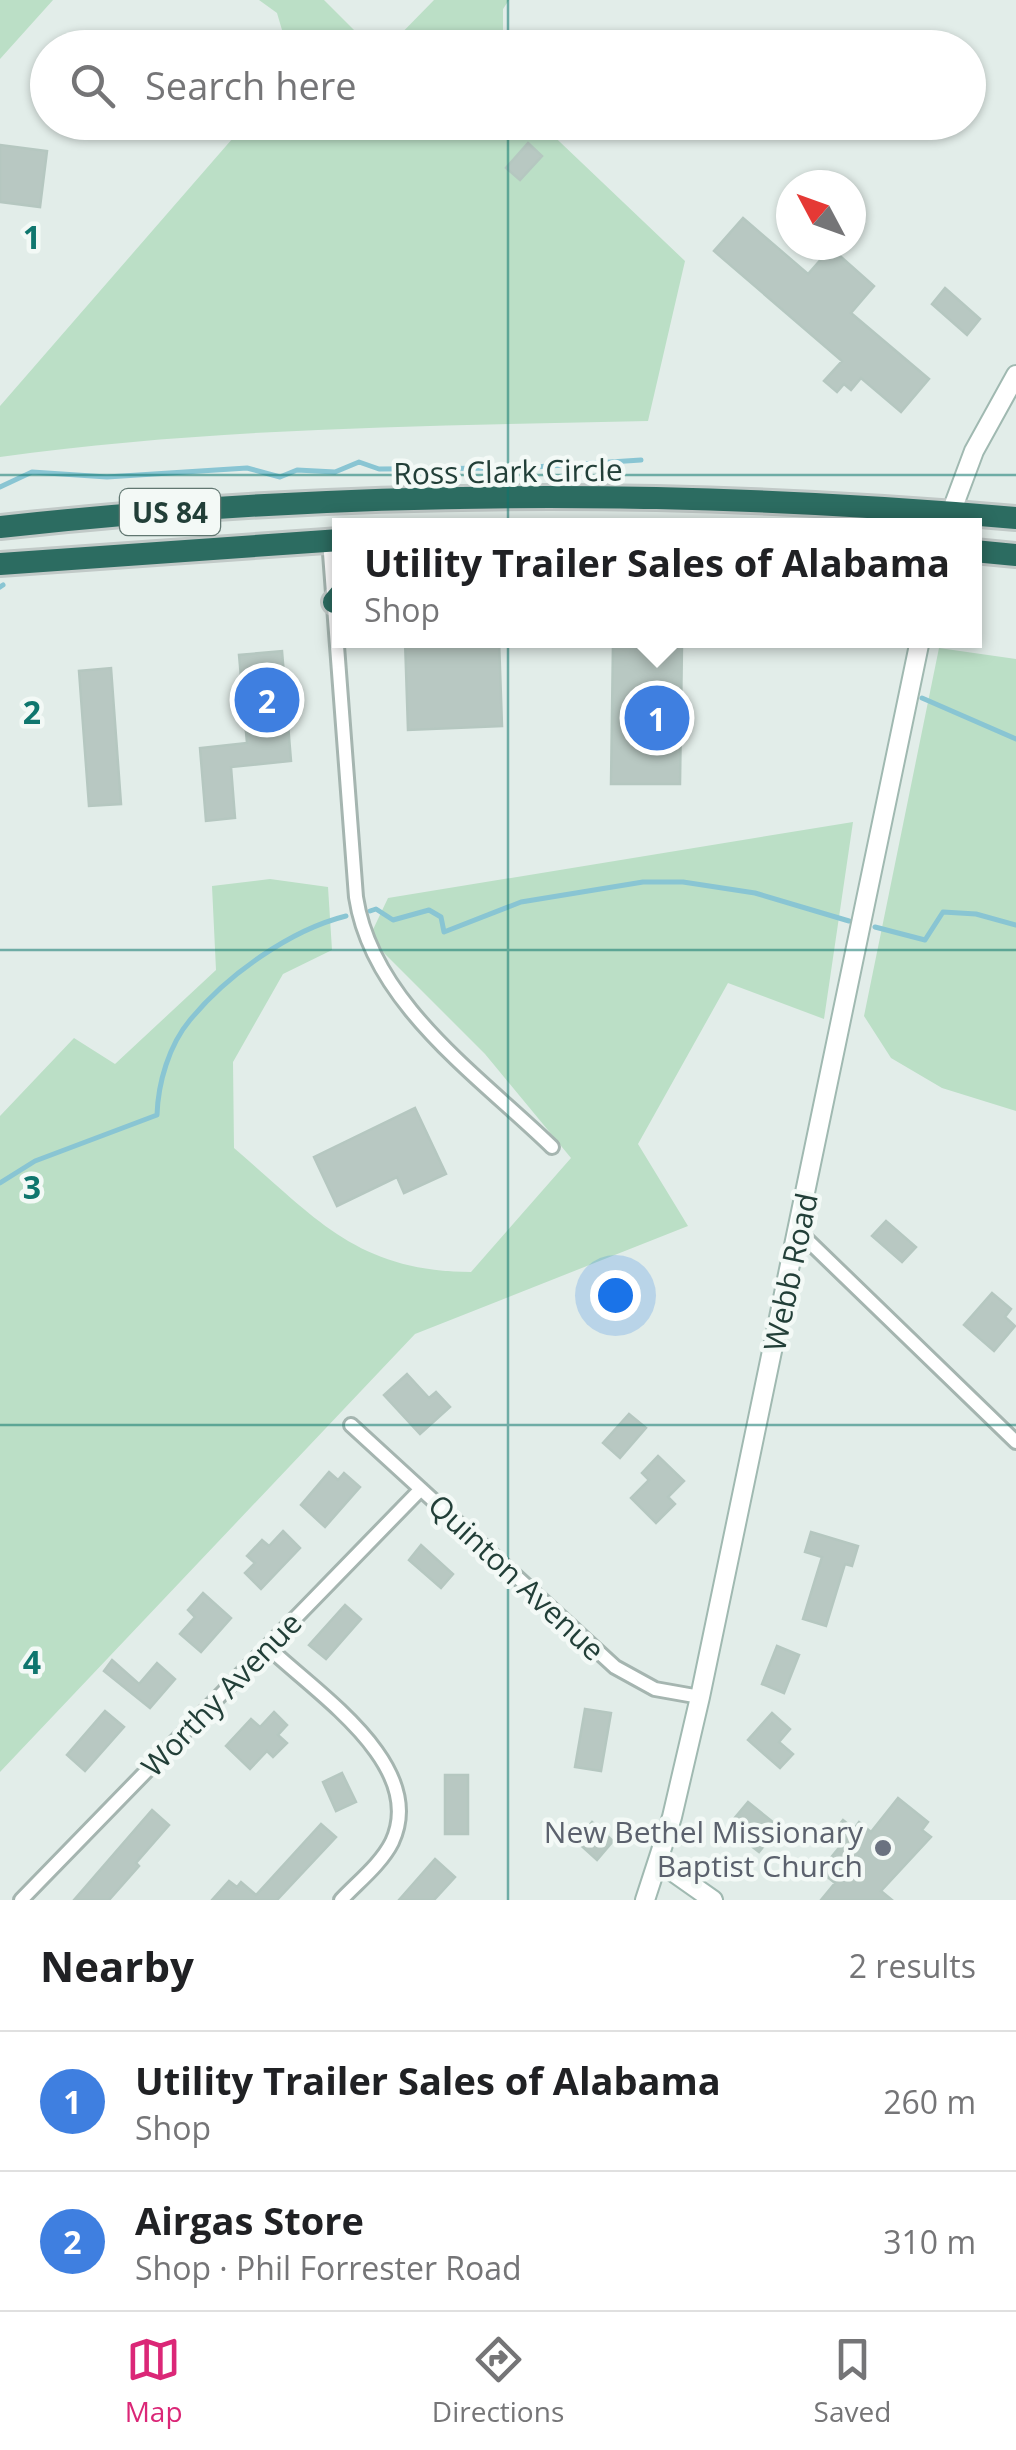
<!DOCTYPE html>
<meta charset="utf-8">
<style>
:root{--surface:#fff;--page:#f2f2f2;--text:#202124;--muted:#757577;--line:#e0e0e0;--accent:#db2777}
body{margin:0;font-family:"Open Sans",sans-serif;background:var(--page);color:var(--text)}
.compass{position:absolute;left:776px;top:170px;width:90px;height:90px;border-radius:50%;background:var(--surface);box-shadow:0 2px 8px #0004;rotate:311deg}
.you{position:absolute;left:615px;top:1295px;width:35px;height:35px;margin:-25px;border:8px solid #fff;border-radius:50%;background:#1a73e8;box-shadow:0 0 0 15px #1a73e833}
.badge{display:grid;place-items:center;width:65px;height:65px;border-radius:50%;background:var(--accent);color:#fff;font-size:32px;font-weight:700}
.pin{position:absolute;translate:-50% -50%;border:5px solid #fff;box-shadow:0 2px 10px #0006}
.popup{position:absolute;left:332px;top:518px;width:650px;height:130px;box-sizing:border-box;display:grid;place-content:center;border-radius:0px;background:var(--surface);filter:drop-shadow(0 2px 8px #0005);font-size:32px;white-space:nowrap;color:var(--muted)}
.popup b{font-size:38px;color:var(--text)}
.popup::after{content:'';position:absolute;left:50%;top:100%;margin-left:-20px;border:20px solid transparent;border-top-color:var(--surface)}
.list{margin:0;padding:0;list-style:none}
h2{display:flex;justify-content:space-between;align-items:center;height:130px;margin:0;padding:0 40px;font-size:42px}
h2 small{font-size:32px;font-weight:400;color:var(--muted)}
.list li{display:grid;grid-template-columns:65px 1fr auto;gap:30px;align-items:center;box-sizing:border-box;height:140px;padding:0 40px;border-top:2px solid var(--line)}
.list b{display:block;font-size:38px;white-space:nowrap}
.list p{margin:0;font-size:32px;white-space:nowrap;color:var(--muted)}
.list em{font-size:32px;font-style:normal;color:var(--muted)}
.icon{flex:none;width:55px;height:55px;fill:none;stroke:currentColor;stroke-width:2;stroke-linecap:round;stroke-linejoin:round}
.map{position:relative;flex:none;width:1016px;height:1900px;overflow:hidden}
.search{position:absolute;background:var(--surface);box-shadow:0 2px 8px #0004;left:30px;right:30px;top:30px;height:110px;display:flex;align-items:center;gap:25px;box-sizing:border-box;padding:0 35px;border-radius:55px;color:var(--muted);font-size:38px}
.sheet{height:410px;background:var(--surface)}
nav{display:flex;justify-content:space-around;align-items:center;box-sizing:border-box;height:140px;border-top:2px solid var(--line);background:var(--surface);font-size:28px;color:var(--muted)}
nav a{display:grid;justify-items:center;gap:5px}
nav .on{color:var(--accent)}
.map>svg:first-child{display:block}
</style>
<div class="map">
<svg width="1016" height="1900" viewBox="0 0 1016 1900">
<rect width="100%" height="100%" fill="#e2ede9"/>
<path fill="#bbdfc6" d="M0,0H53L0,59Z
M259,0H324L371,47H287L277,13Z
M434,0H509L503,9V47H388Z
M246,123H540L685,261L648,421C432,426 215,427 0,457V406Z
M939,648L1016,659V1111L942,1088L891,1058L864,1016Z
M853,822L824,1019L728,983L638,1144L688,1226L415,1334L0,1772V1116L74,1038L115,1064L216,970L212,886L270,879L328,887L332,950L283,974L233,1062L234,1148C316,1218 356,1271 471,1272L571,1158L485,1054L369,938L388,898Z"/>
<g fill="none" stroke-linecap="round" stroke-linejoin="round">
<path stroke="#89c5d3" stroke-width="5" d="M0,487L32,472L107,477L247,468L280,477L297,470L335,472L359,462L379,469L519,468L641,460
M0,587L3,585
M922,698L1016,739
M370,911L376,909L393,920L429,910L441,917L444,932L521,902L643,882H683L755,893L849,921
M875,927L925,940L943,912L976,914L1016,925
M0,1183L35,1161L157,1115C158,1083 169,1045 190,1020C227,975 290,930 346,916"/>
</g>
<path fill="#b8c8c2" stroke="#b5c7c0" stroke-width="2.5" d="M528,143L542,156L520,180L506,168Z
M0,145L47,151L40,207L0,202Z
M743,218L808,274L831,248L874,286L851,313L929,379L901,412L861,378L851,390L844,384L837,392L824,381L842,361L714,251Z
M945,288L980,319L967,335L932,304Z
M405,640H499L502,726L408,730Z
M613,643L682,644L680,784H611Z
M282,651L291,761L231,767L235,818L206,821L200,748L247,743L239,655Z
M111,668L121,804L89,806L79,671Z
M415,1108L446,1174L404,1193L397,1177L337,1206L314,1157Z
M886,1221L916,1247L902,1262L872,1236Z
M992,1293L1011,1309L1005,1317L1015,1326L994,1351L964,1325Z
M407,1374L429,1398L436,1392L450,1407L420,1434L384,1395Z
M629,1414L646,1428L620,1458L603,1443Z
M658,1456L684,1481L668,1497L675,1504L656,1523L631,1498L649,1480L642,1473Z
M329,1472L338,1480L344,1473L360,1487L325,1527L301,1505Z
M283,1531L300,1548L261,1589L245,1573L255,1563L247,1556L262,1540L269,1546Z
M811,1532L858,1546L852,1566L845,1564L826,1626L803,1619L822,1557L805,1552Z
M421,1545L453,1574L441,1588L409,1560Z
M203,1593L231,1618L201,1652L180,1634L195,1617L188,1610Z
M345,1605L361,1619L326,1659L309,1645Z
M777,1646L799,1655L784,1693L762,1684Z
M112,1660L139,1684L157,1663L175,1679L150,1708L104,1671Z
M585,1709L611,1713L601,1771L575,1767Z
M105,1711L124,1727L85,1771L67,1755Z
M274,1712L287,1725L278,1735L287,1743L273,1757L267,1751L250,1769L226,1746L251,1719L260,1727Z
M772,1713L790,1729L779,1742L793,1754L780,1768L748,1740Z
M342,1773L356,1802L336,1811L323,1782Z
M445,1775H468V1834H445Z
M898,1798L928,1822L922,1830L931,1837L881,1891L892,1900H821L835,1883L820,1871L846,1839L835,1830L843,1820L854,1829L859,1822L871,1832Z
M748,1802L779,1827L759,1852L727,1827Z
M152,1810L169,1825L136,1863L139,1866L109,1900H74Z
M592,1822L613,1841L597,1860L576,1841Z
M321,1824L336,1837L277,1900H212L229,1881L237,1887L241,1882L256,1895Z
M435,1859L455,1877L434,1900H399Z"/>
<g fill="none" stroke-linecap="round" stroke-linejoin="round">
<g stroke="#a5b5b0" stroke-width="18">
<path id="street" d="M329,540L356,897C372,1003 479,1076 552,1147
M798,1231L1016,1442
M351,1425L615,1667L655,1689L700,1697
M268,1647C316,1693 428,1765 392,1842C381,1864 358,1882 341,1900
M21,1900L421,1489"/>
</g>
<g stroke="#a0b9b1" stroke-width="22">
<path id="secondary" d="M946,526L974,451L1016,375
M659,1862L713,1900
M645,1900L672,1817L700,1697L920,640"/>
</g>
<g stroke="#c1c9c7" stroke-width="28">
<path id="highway" d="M0,527C336,490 680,488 1016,518
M974,551L1016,555
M0,564L340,540
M334,602L340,595"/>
</g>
<use href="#street" stroke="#fff" stroke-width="12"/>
<use href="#secondary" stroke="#fff" stroke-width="18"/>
<use href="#highway" stroke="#2c6c61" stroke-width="22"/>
</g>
<path fill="none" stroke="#0f766e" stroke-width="2.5" stroke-opacity="0.55" d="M508,0V48M508,122V1900M0,475H1016M0,950H1016M0,1425H1016"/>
<circle fill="#6b7280" stroke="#f3f9f6" stroke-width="4" cx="883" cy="1848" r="10"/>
<g text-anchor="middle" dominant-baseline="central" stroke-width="9" stroke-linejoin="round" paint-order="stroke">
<rect fill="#f3f9f6" stroke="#617771" stroke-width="2.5" x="120" y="489" width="100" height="46" rx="8"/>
<g font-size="28" font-weight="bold" fill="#223f38">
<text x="170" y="512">US 84</text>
</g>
<g font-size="30" fill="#223f38" stroke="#f3f9f6">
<text transform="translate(508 471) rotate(-1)">Ross Clark Circle</text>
<text transform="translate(790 1272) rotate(-78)">Webb Road</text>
<text transform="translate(517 1577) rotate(43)">Quinton Avenue</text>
<text transform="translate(221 1694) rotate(-46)">Worthy Avenue</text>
</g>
<g font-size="30" fill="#5b616d" stroke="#f3f9f6" text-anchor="end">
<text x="863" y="1831">New Bethel Missionary<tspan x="863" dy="34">Baptist Church</tspan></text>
</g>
</g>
<g font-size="32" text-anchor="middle" font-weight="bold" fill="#0f766e" stroke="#f3f9f6" stroke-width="9" stroke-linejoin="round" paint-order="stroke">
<text x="32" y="249">1</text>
<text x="32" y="724">2</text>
<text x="32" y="1199">3</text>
<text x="32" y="1674">4</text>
</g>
</svg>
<svg class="compass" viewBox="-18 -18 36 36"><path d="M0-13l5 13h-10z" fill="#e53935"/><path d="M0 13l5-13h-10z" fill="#757577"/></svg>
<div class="you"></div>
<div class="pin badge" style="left:657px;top:718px;background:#3f7fe0">1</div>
<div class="popup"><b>Utility Trailer Sales of Alabama</b>Shop</div>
<div class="pin badge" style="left:267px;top:700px;background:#3f7fe0">2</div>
<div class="search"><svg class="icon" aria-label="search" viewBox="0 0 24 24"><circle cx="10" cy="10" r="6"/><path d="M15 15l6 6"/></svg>Search here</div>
</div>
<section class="sheet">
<h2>Nearby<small>2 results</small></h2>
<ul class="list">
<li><span class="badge" style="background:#3f7fe0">1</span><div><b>Utility Trailer Sales of Alabama</b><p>Shop</p></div><em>260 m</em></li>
<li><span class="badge" style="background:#3f7fe0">2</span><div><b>Airgas Store</b><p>Shop · Phil Forrester Road</p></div><em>310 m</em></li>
</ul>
</section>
<nav>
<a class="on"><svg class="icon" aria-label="map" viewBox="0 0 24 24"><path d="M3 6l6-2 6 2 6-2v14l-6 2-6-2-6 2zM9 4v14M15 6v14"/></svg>Map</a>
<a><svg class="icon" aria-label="directions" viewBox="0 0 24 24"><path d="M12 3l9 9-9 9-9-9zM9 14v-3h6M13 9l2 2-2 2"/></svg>Directions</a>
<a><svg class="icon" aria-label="saved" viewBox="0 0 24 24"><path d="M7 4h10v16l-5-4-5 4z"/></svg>Saved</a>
</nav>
